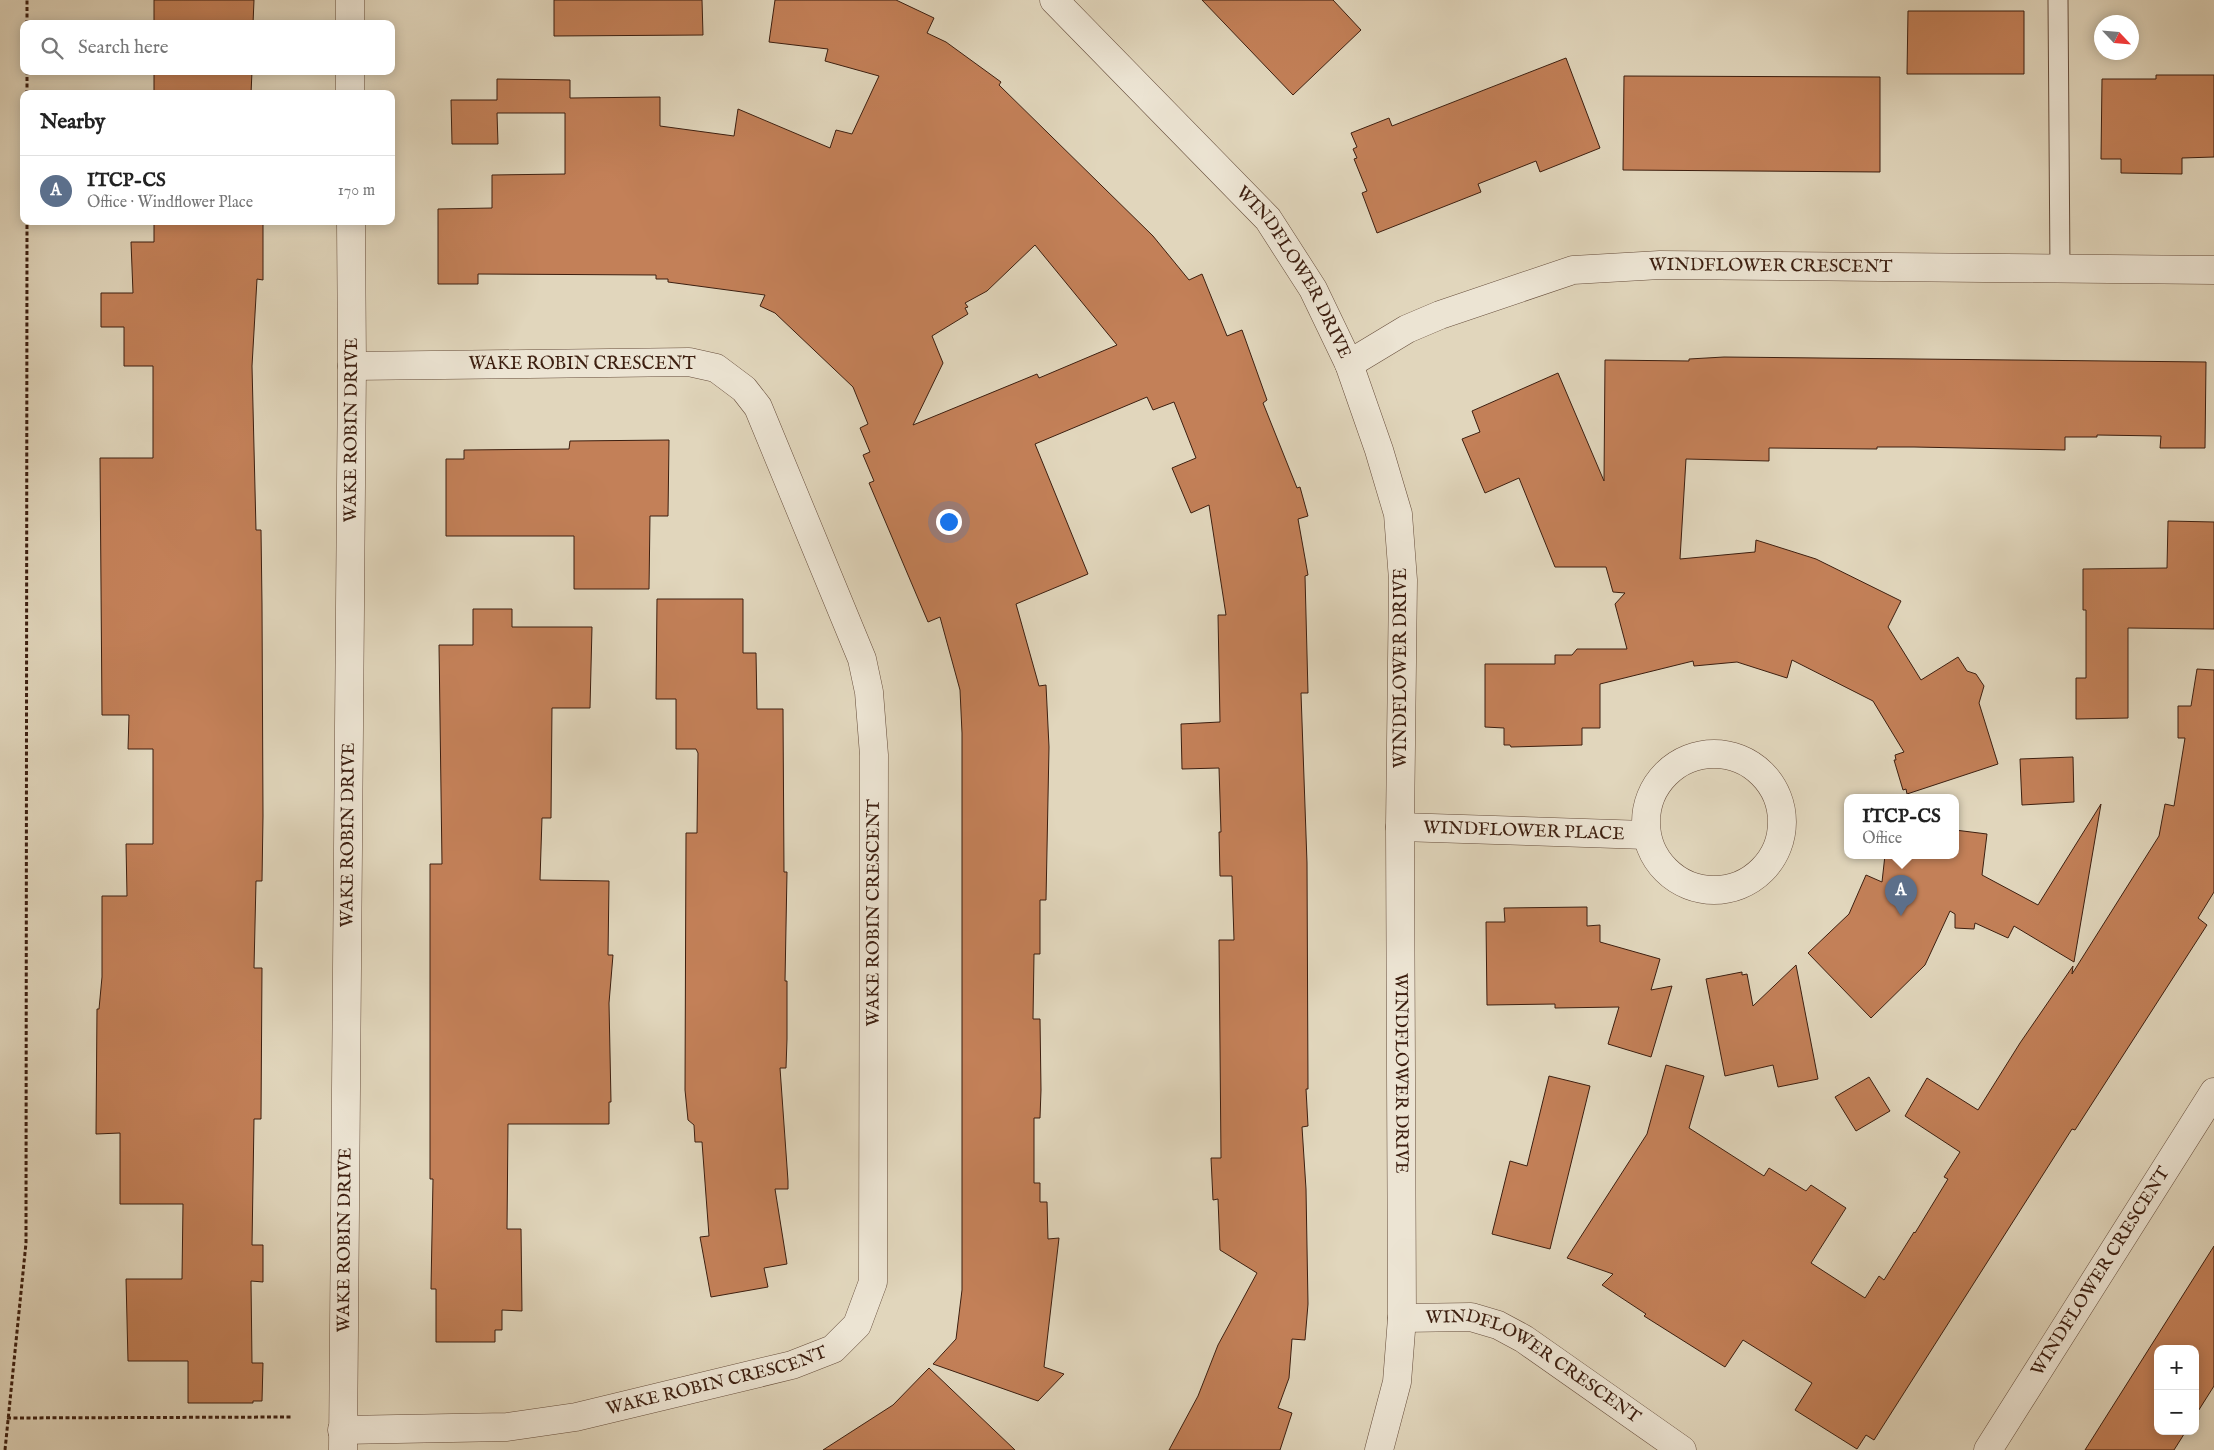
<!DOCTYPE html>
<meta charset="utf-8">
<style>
:root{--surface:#fff;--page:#f2f2f2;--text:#222;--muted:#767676;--line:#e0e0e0;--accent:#8f2418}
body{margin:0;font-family:"IM FELL English",serif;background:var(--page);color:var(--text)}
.controls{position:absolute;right:15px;bottom:15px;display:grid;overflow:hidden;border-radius:10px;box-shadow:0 2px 12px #0003}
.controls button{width:45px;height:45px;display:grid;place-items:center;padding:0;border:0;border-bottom:1px solid var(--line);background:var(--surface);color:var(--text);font:25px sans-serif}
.compass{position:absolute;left:2094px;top:15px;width:45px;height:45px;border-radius:50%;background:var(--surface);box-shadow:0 2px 12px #0003;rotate:116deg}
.you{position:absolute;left:948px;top:521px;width:18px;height:18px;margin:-12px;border:4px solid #fff;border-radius:50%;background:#1a73e8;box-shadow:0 0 0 8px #1a73e833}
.badge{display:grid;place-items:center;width:32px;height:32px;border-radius:50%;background:var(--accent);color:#fff;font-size:16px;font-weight:700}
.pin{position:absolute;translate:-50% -41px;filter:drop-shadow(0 1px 2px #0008)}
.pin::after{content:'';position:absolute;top:26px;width:18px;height:15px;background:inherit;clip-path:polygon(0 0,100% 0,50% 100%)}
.popup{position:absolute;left:1844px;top:794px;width:115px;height:65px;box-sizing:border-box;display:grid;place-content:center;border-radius:10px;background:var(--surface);filter:drop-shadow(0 1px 4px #0005);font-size:16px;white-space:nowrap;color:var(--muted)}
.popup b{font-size:19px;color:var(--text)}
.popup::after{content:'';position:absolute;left:50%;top:100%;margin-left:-10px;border:10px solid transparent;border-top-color:var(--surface)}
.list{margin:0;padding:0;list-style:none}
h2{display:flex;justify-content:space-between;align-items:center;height:65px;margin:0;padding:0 20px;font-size:21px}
h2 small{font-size:16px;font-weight:400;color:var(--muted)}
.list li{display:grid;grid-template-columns:32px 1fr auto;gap:15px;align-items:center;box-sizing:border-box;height:70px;padding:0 20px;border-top:1px solid var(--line)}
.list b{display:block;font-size:19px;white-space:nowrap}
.list p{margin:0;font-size:16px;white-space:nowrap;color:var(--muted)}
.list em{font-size:16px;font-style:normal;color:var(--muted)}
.icon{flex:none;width:28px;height:28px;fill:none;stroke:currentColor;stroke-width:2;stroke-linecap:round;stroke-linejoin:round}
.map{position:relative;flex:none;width:2214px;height:1450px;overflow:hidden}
.search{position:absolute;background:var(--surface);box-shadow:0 2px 12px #0003;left:20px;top:20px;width:375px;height:55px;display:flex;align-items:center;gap:12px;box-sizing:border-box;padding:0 18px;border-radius:10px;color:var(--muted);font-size:19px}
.panel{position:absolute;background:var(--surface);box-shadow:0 2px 12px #0003;left:20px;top:90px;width:375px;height:135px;border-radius:10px}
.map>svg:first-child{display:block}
</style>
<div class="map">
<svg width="2214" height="1450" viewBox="0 0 2214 1450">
<rect width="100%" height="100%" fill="#e1d6bc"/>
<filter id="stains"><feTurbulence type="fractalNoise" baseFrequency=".004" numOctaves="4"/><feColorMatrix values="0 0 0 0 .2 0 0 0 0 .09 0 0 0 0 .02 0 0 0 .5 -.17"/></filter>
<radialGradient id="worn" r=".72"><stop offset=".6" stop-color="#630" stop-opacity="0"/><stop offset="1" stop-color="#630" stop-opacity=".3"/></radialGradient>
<path fill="#c38058" stroke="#3d1f10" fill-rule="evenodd" d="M154,0H254L253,24H154Z
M554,0H702L703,35L554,36Z
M775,0H896L934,18L927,33L946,42L1001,82L999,85L1153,236L1189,280L1202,274L1227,336L1242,330L1267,400L1263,403L1297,488L1300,487L1308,516L1298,519L1308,575L1305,576L1308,693H1301L1307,863L1308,1089H1306L1308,1126L1302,1127L1306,1189L1308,1304L1305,1340L1292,1339L1289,1378L1278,1408L1292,1413L1280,1450H1169L1198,1396L1218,1345L1257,1273L1220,1250L1218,1199L1213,1200L1211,1158H1221L1219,940H1234L1232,876H1220L1219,832H1221L1219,768L1182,769L1181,724L1220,722L1218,615H1226L1209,505L1191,513L1172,468L1196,458L1174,402L1153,410L1147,397L1035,444L1088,574L1016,604L1039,686L1046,685L1049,747L1046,900H1040V954H1034L1033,1019H1040L1041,1090L1040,1118H1034V1183H1040V1202H1047L1048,1239L1059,1238L1044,1367L1064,1374L1038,1401L933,1364L956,1339L962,1290V733L960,690L940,617L928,622L869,483L874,481L863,455L870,452L860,428L868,424L853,387L775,313L760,306L765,295L668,282V279H656V275L478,274V284H438V209L492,208V175L565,174V113H497L498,144H452L451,100H497V79L570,80V98L660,97V126L734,136L738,109L830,148L836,130L852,134L879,76L825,61L828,49L769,42ZM1035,245L1117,345L1039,378L1037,374L913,425L943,363L932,336L968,314L965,308L968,307L965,303L987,291Z
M1202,0H1333L1361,30L1293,95Z
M1908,11H2024V74H1907Z
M1566,58L1600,148L1540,172L1536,161L1478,184L1481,192L1377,233L1362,193L1367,191L1354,159L1357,158L1353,149L1357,147L1351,133L1389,118L1392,126Z
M154,71H252L251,94H154Z
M2156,75H2214V157L2182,158V174L2121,173V159H2101L2102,79H2156Z
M1624,76L1880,77V172L1623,170Z
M154,221H263V280L257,279L252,366L256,530H261L262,604L263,816L262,881H256L254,968H262L261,1119H254L252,1245H263V1282L251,1281L252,1363H263L262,1401H253V1403H188V1361H128L126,1279H182L183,1204H120V1133L96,1134L97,1009H99L102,977V896H127L126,844H153V749H128L129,715H102L100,458H153V366H124V327H101V293H133L131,242H154Z
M1724,357L2206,362L2205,448H2160L2161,436L2097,435V437H2065V450L1914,447H1877V449L1769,448V461L1686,459L1680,559L1755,552L1756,540L1816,559L1901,601L1888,627L1921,680L1958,657L1967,671L1976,674L1984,686L1979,703L1998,764L1907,794L1906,789L1903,790L1894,760H1896L1895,755L1904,752L1873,701L1792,660L1787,678L1737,662L1694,666L1693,661L1600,684V728H1582V745L1511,747L1510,745H1504V728L1485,727V664H1555V655H1572L1577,649H1627L1615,604L1625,593L1613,592L1606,567H1555L1519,478L1485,493L1462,439L1480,432L1472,411L1558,373L1604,481L1605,360L1689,361V359Z
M669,440L668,516H650L649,589H574V536H446V459H464V450L569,449L570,441Z
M2168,521L2214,522V629L2128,628V718L2076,719V678H2086V610H2083V569L2167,568Z
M657,599H743V653H756L757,709H783L784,872H787L785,981H787V1039L786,1068H780L788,1181V1189H775L787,1264L764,1268L768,1287L711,1297L700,1237L709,1236L702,1142H695L694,1125L688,1120L685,1090L686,833H697L698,753L696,749H676V699H656Z
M473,609H512V627H592L590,708H552L551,818H542L540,880L609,881L608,955H613L609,1003L611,1102H609V1124H508L507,1229H521L522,1311L502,1310V1330H495V1342H436V1289H431L433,1179H430V864H442L439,645H473Z
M2197,669L2214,670V892L2198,918L2207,925L2075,1130L2072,1129L1874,1440L1866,1435L1857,1449L1795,1410L1812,1383L1743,1340L1725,1367L1644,1316L1646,1314L1602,1285L1613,1274L1567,1258L1647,1134L1666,1065L1704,1076L1689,1128L1764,1176L1769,1168L1806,1191L1811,1185L1846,1208L1811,1263L1865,1298L1879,1276L1884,1280L1914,1232L1915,1233L1948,1179L1944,1177L1960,1152L1905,1116L1927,1078L1978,1110L2020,1043L2073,966L2072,974L2159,836L2165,804L2174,806L2185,738H2178V706H2191Z
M2073,757L2074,802L2022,805L2020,759Z
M2101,804L2074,962L2014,926L2008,938L1975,923L1974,929L1955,928V914L1950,911L1925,965L1871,1018L1808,953L1849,914L1866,875L1882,882L1885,855H1955V830L1987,834L1982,875L2038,905Z
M1587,907V926L1600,925V942L1660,959L1651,990L1672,986L1651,1057L1608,1044L1619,1007L1555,1008V1004L1487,1005L1486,922H1505L1504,908Z
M1796,965L1818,1079L1778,1087L1773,1065L1725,1076L1706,979L1742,972V975L1747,974L1753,1006Z
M1549,1076L1590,1086L1550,1249L1492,1234L1510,1161L1527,1166Z
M1869,1077L1890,1111L1856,1131L1835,1097Z
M2214,1246V1386L2195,1416V1349H2158V1431H2186L2174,1450H2085Z
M929,1368L1015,1450H823L893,1405Z"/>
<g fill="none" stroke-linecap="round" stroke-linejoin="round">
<g stroke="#664d3b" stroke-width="21">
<path id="service" d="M2058,0L2060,270"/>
</g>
<g stroke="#664d3b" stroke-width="29">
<g id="minor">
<path d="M350,0V24"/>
<path id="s1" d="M1054,0L1268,219L1313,289L1349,364L1379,450L1398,514L1403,580L1400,827L1402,1318L1397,1382L1379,1450"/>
<path d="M350,71V94"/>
<path id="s2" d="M1349,364L1407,329L1440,315L1573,270L1660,265L2214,270"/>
<circle cx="1714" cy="822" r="68"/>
<path id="s3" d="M1400,827L1646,835"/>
<path id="s4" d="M1402,1318L1471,1317L1498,1325L1524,1339L1682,1450"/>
<path id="s5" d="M342,1430L507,1427L576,1417L792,1365L833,1349L857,1325L873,1282L874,755L869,692L862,659L758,407L744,389L716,368L689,362L352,366"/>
<path id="s6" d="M343,1450L352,366L351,221"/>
<path id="s7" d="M1988,1450L2214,1092"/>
</g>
</g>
<path stroke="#3d1f10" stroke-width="3" stroke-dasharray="4 2.5" stroke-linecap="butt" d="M27,24V0
M27,94V71
M7,1418L293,1417
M5,1450L26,1243L27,221"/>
<use href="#service" stroke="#ece4d3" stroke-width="19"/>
<use href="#minor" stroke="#ece4d3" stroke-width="28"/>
</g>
<g text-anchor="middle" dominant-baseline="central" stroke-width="4" stroke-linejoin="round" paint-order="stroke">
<g font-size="18" fill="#3d1f10" stroke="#ece4d3">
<text stroke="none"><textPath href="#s2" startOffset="442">WINDFLOWER CRESCENT</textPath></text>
<text stroke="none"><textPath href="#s1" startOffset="365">WINDFLOWER DRIVE</textPath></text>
<text x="582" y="364">WAKE ROBIN CRESCENT</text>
<text stroke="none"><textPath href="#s6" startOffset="1020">WAKE ROBIN DRIVE</textPath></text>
<text transform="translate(1401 668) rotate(-90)">WINDFLOWER DRIVE</text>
<text stroke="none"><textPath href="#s3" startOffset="124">WINDFLOWER PLACE</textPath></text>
<text stroke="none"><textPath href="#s6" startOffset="615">WAKE ROBIN DRIVE</textPath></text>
<text stroke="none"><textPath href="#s5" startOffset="950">WAKE ROBIN CRESCENT</textPath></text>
<text stroke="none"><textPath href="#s1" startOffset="1190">WINDFLOWER DRIVE</textPath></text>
<text stroke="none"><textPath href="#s6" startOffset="210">WAKE ROBIN DRIVE</textPath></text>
<text stroke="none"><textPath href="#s7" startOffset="211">WINDFLOWER CRESCENT</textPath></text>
<text stroke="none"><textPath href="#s4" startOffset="145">WINDFLOWER CRESCENT</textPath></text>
<text stroke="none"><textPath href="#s5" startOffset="380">WAKE ROBIN CRESCENT</textPath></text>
</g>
</g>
<rect width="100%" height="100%" filter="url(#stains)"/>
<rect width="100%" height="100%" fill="url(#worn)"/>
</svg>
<div class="controls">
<button>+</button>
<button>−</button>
</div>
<svg class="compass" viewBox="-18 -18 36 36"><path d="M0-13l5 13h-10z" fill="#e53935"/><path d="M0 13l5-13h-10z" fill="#767676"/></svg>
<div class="you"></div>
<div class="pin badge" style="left:1901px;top:916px;background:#5c6f8a">A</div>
<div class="popup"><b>ITCP-CS</b>Office</div>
<div class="search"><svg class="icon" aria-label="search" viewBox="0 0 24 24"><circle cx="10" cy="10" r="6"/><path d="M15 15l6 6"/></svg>Search here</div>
<section class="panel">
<h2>Nearby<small></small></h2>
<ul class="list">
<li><span class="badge" style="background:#5c6f8a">A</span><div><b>ITCP-CS</b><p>Office · Windflower Place</p></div><em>170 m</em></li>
</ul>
</section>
</div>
